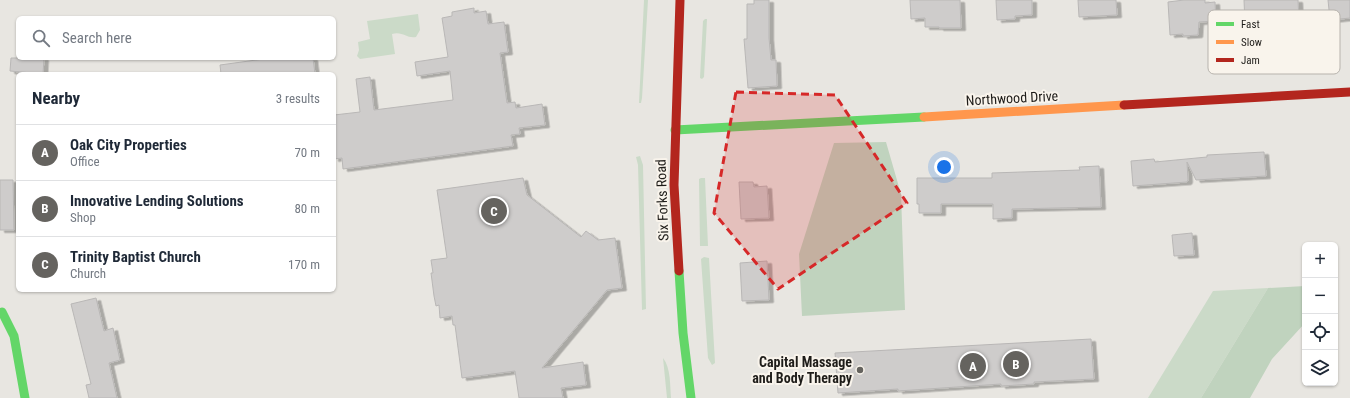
<!DOCTYPE html>
<meta charset="utf-8">
<style>
:root{--surface:#fff;--page:#f2f2f3;--text:#1f2937;--muted:#747a83;--line:#e0e1e3;--accent:#65635f}
body{margin:0;font-family:"Roboto Condensed",sans-serif;background:var(--page);color:var(--text)}
.controls{position:absolute;right:12px;bottom:12px;display:grid;overflow:hidden;border-radius:6px;box-shadow:0 1px 3px #0004}
.controls button{width:36px;height:36px;display:grid;place-items:center;padding:0;border:0;border-bottom:1px solid var(--line);background:var(--surface);color:var(--text);font:20px sans-serif}
.you{position:absolute;left:944px;top:167px;width:14px;height:14px;margin:-10px;border:3px solid #fff;border-radius:50%;background:#1a73e8;box-shadow:0 0 0 6px #1a73e833}
.badge{display:grid;place-items:center;width:26px;height:26px;border-radius:50%;background:var(--accent);color:#fff;font-size:13px;font-weight:700}
.pin{position:absolute;translate:-50% -50%;border:2px solid #fff;box-shadow:0 1px 4px #0006}
.list{margin:0;padding:0;list-style:none}
h2{display:flex;justify-content:space-between;align-items:center;height:52px;margin:0;padding:0 16px;font-size:17px}
h2 small{font-size:13px;font-weight:400;color:var(--muted)}
.list li{display:grid;grid-template-columns:26px 1fr auto;gap:12px;align-items:center;box-sizing:border-box;height:56px;padding:0 16px;border-top:1px solid var(--line)}
.list b{display:block;font-size:15px;white-space:nowrap}
.list p{margin:0;font-size:13px;white-space:nowrap;color:var(--muted)}
.list em{font-size:13px;font-style:normal;color:var(--muted)}
.icon{flex:none;width:22px;height:22px;fill:none;stroke:currentColor;stroke-width:2;stroke-linecap:round;stroke-linejoin:round}
.map{position:relative;flex:none;width:1350px;height:398px;overflow:hidden}
.search{position:absolute;background:var(--surface);box-shadow:0 1px 3px #0004;left:16px;top:16px;width:320px;height:44px;display:flex;align-items:center;gap:10px;box-sizing:border-box;padding:0 14px;border-radius:6px;color:var(--muted);font-size:15px}
.panel{position:absolute;background:var(--surface);box-shadow:0 1px 3px #0004;left:16px;top:72px;width:320px;height:220px;border-radius:6px}
.map>svg:first-child{display:block}
</style>
<div class="map">
<svg width="1350" height="398" viewBox="0 0 1350 398">
<defs>
<filter id="shadow"><feDropShadow dx="4.5" dy="2.5" stdDeviation="0" flood-color="#0004"/></filter>
</defs>
<rect width="100%" height="100%" fill="#e8e6e1"/>
<path fill="#cbdac8" d="M644,0H648L642,98L641,103H639Z
M418,14L420,30L416,37C407,39 403,31 392,34L395,54L360,59L357,56L359,50L358,42L370,39L367,21Z
M705,19H707L704,77L702,79L700,78L703,21Z
M640,156L643,165L646,309L642,310L638,165L636,157Z
M701,178H705L708,246H700L699,179Z
M704,257L709,258L715,363L712,365L708,358L701,259Z
M1268,288L1201,398H1148L1213,291Z
M663,358C671,368 670,386 671,398H667Z"/>
<path fill="#c0d3be" d="M886,142L901,194L905,310L802,316L799,254L834,143Z
M1305,286V323L1272,359L1250,398H1201L1268,288Z"/>
<path fill="#cecccb" stroke="#b9b7b6" filter="url(#shadow)" d="M754,0H769V38L771,60H776L777,86L748,88L744,39H747V4H754Z
M910,0H960L961,28H939V27H925V18L911,19Z
M996,0H1032V15L1015,16V19L997,20Z
M1078,0H1116L1117,15L1079,17Z
M1184,0H1205V3L1215,2L1216,21L1199,22L1198,35L1183,36V34L1170,35L1168,2Z
M1244,0H1298L1299,20L1245,24Z
M1328,0H1350V18L1330,20Z
M474,8V13L486,11L488,24L504,22L508,52L500,53L507,103L515,102L516,108L542,104L545,125L519,128L520,134L511,135L513,146L343,169L342,158L334,159V115L360,112L356,79L370,77L374,110L453,100L450,71L417,76L415,62L448,57L442,18L452,16V12Z
M11,58H44L43,74L10,71Z
M271,58H313L315,74H221L220,65Z
M1264,152L1266,176L1196,180L1187,162L1188,180L1187,182L1133,186L1131,161L1154,159L1155,162L1207,157V155Z
M1099,166L1101,207L1012,209V218L993,219V204H941V213H919V204H917V178H992V173L1080,170L1079,167Z
M523,178L527,195L581,237L586,231L598,240L615,238L622,288L607,290L542,368L583,362L586,385L561,388L563,398H519L515,371L462,378L455,325H453L452,316L440,318L439,305L436,306L434,296L431,273H433L431,260L447,258L437,190Z
M0,180H13L14,230H0Z
M739,182H753L754,187L767,186L769,218L741,219Z
M1192,233L1194,255L1174,256L1172,235Z
M767,261L769,300L742,301L740,263Z
M96,298L104,331L113,328L120,360L109,363L117,398H89L86,385L91,384L71,304Z
M1091,339L1094,379L1034,382V384L1001,386V384L898,391V389L838,393L835,353Z"/>
<g fill="none" stroke-linecap="round" stroke-linejoin="round">
<path stroke="#63d668" stroke-width="9" d="M675,130L924,117
M679,271L683,333L691,398
M2,312L14,336L25,398"/>
<path stroke="#ff974d" stroke-width="9" d="M924,117L1124,105"/>
<path stroke="#b3261e" stroke-width="9" d="M1124,105L1350,92
M679,271L674,185L680,0"/>
</g>
<path fill="#d62828" fill-opacity="0.2" stroke="#d62828" stroke-width="3" stroke-dasharray="8 5" stroke-linejoin="round" d="M736,92L835,95L907,203L778,289L714,213Z"/>
<circle fill="#65635f" stroke="#f9f4ec" stroke-width="1.5" cx="860" cy="370" r="4"/>
<g text-anchor="middle" dominant-baseline="central" stroke-width="4" stroke-linejoin="round" paint-order="stroke">
<g font-size="14" fill="#1e1c19" stroke="#f9f4ec">
<text transform="translate(1012 98) rotate(-3)">Northwood Drive</text>
<text transform="translate(662 200) rotate(-92)">Six Forks Road</text>
</g>
<g font-size="14" font-weight="bold" fill="#1e1c19" stroke="#f9f4ec" text-anchor="end">
<text x="852" y="362">Capital Massage<tspan x="852" dy="16">and Body Therapy</tspan></text>
</g>
</g>
<rect x="1208" y="10" width="132" height="64" rx="6" fill="#f9f4ec" stroke="#b7b3ad" stroke-width="1"/>
<rect x="1216" y="22" width="18" height="4" fill="#63d668"/>
<rect x="1216" y="40" width="18" height="4" fill="#ff974d"/>
<rect x="1216" y="58" width="18" height="4" fill="#b3261e"/>
<g font-size="11" fill="#1e1c19">
<text x="1241" y="28">Fast</text>
<text x="1241" y="46">Slow</text>
<text x="1241" y="64">Jam</text>
</g>
</svg>
<div class="controls">
<button>+</button>
<button>−</button>
<button><svg class="icon" aria-label="locate" viewBox="0 0 24 24"><circle cx="12" cy="12" r="6"/><path d="M12 2v4M12 18v4M2 12h4M18 12h4"/></svg></button>
<button><svg class="icon" aria-label="layers" viewBox="0 0 24 24"><path d="M12 4l9 5-9 5-9-5zM3 14l9 5 9-5"/></svg></button>
</div>
<div class="you"></div>
<div class="pin badge" style="left:973px;top:366px">A</div>
<div class="pin badge" style="left:1016px;top:364px">B</div>
<div class="pin badge" style="left:494px;top:211px">C</div>
<div class="search"><svg class="icon" aria-label="search" viewBox="0 0 24 24"><circle cx="10" cy="10" r="6"/><path d="M15 15l6 6"/></svg>Search here</div>
<section class="panel">
<h2>Nearby<small>3 results</small></h2>
<ul class="list">
<li><span class="badge">A</span><div><b>Oak City Properties</b><p>Office</p></div><em>70 m</em></li>
<li><span class="badge">B</span><div><b>Innovative Lending Solutions</b><p>Shop</p></div><em>80 m</em></li>
<li><span class="badge">C</span><div><b>Trinity Baptist Church</b><p>Church</p></div><em>170 m</em></li>
</ul>
</section>
</div>
